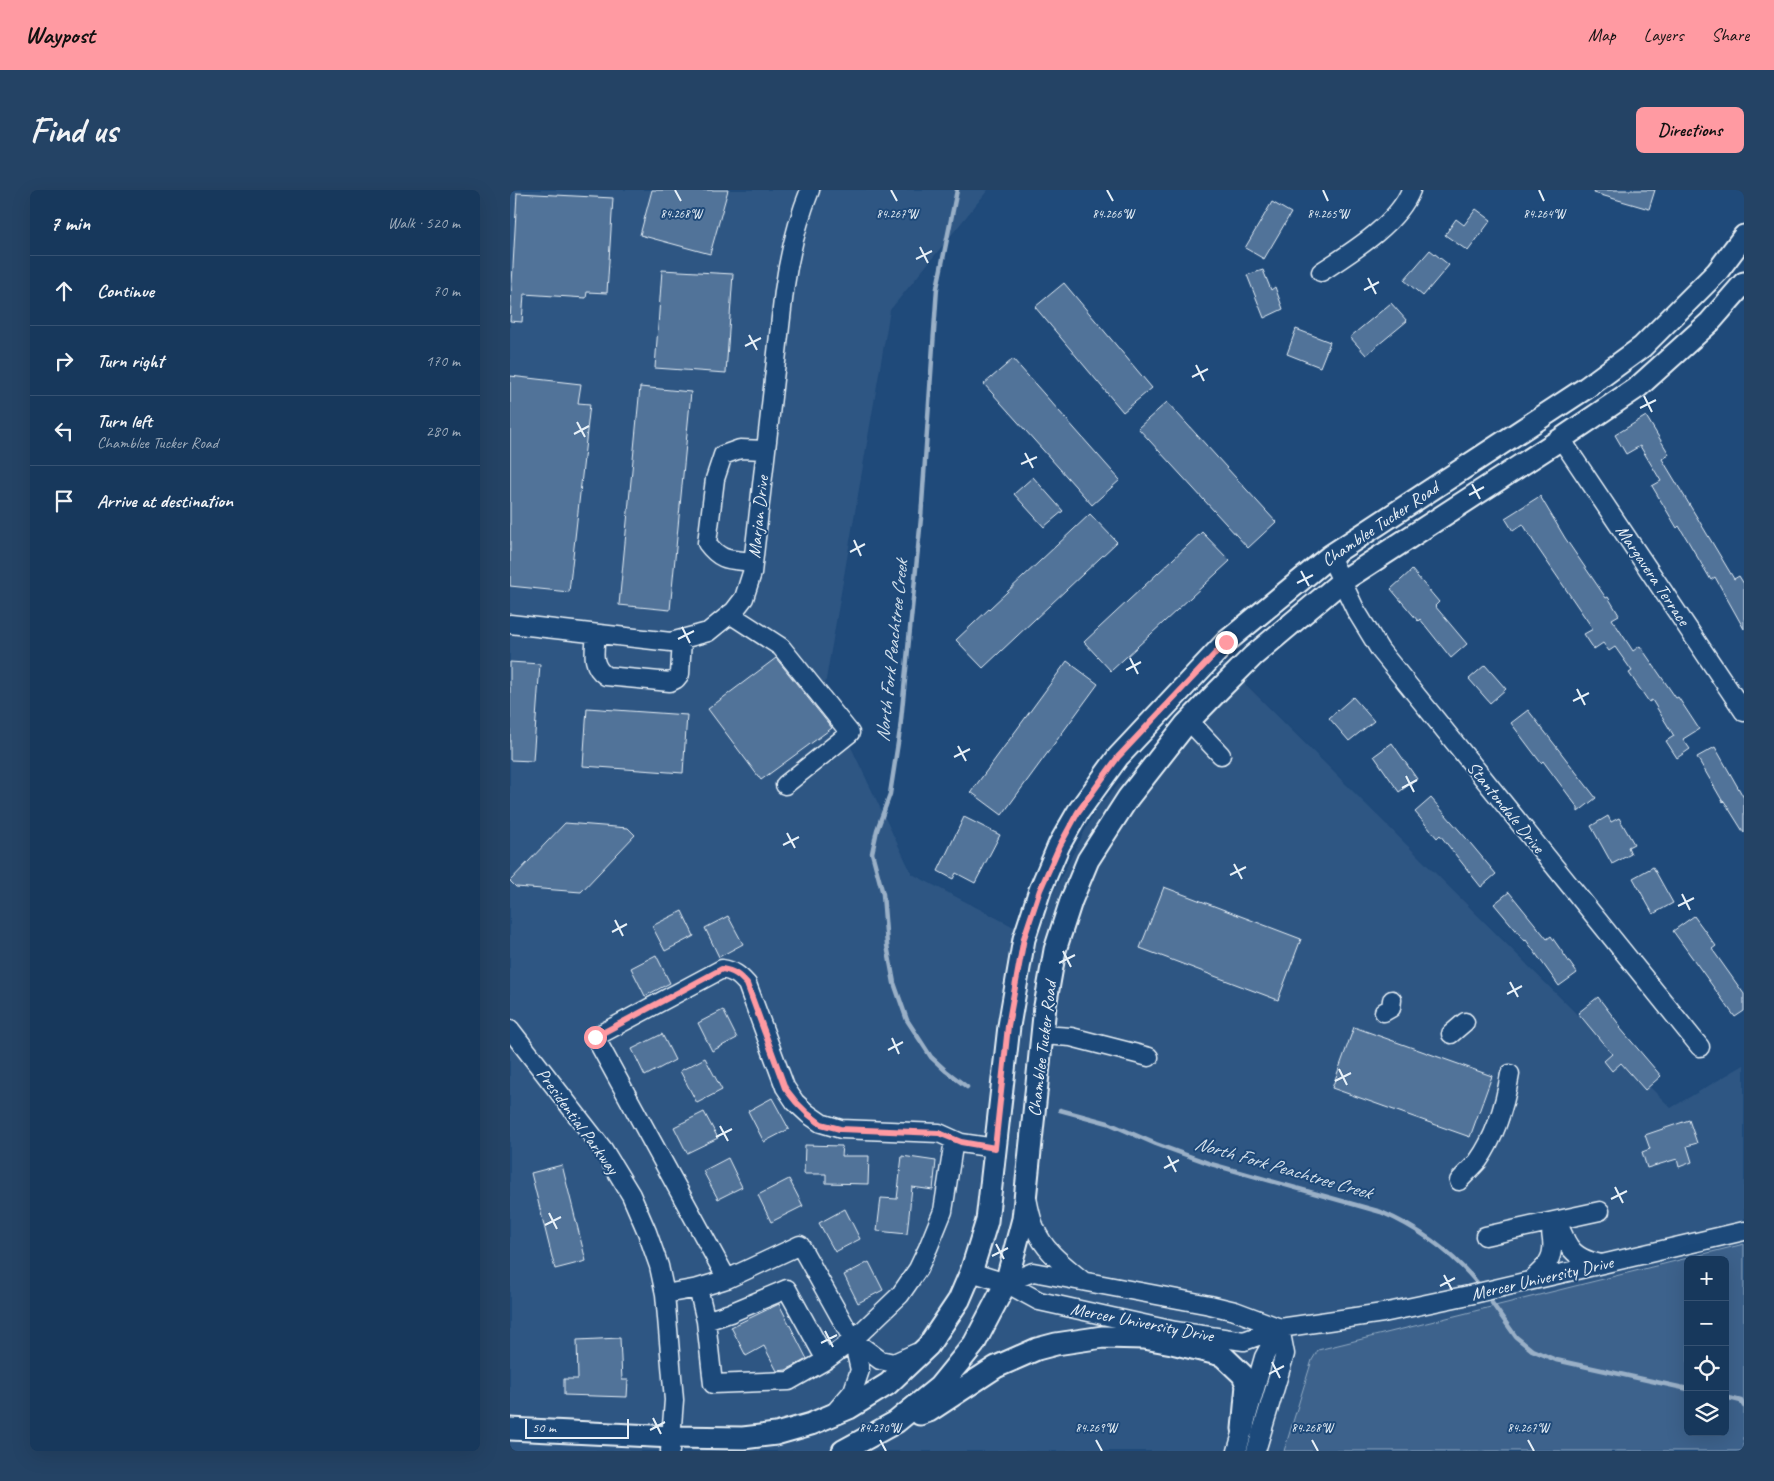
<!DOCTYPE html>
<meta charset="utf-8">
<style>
:root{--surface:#17385c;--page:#244365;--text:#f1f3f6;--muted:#9eacbb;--line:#365272;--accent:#ff9aa2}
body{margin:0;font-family:Caveat,sans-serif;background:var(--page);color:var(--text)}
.controls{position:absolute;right:15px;bottom:15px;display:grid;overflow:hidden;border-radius:8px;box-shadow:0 5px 20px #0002}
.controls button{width:45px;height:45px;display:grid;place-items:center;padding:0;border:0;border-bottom:1px solid var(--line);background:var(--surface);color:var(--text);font:25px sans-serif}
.scale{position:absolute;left:15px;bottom:12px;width:104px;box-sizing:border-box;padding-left:5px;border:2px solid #e8f1f8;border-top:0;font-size:14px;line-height:18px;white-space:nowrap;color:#e8f1f8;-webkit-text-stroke:4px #1f4a7a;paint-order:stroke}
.stop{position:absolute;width:15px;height:15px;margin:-11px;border:4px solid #ff9aa2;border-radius:50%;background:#fff}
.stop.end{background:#ff9aa2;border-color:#fff;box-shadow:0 1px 5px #0008}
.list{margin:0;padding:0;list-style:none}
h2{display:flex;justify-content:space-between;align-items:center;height:65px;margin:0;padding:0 20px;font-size:21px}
h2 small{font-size:16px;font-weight:400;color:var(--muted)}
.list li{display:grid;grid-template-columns:32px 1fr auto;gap:15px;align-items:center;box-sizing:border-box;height:70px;padding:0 20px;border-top:1px solid var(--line)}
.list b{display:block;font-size:19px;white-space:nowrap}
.list p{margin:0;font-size:16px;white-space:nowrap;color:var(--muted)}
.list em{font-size:16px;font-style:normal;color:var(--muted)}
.icon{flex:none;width:28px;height:28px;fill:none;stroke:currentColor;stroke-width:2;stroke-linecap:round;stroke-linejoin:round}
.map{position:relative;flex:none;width:1234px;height:1261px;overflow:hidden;border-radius:8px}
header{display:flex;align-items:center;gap:30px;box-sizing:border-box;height:70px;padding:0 25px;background:var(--accent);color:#111}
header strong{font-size:24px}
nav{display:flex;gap:28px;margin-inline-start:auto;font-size:18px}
.intro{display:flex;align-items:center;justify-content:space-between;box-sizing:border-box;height:120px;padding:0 30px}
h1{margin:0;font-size:35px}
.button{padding:12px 22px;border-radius:8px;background:var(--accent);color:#111;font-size:18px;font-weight:700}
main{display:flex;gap:30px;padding:0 30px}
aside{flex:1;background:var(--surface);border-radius:8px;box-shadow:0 5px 20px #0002}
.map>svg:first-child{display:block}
</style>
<header>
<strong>Waypost</strong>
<nav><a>Map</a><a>Layers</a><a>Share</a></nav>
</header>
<div class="intro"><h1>Find us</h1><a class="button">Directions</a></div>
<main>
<aside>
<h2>7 min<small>Walk · 520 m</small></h2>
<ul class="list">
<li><svg class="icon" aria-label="ahead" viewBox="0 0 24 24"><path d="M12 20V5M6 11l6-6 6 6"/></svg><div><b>Continue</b></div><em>70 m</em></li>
<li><svg class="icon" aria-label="right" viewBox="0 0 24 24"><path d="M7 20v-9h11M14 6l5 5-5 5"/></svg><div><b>Turn right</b></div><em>170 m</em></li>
<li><svg class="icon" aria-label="left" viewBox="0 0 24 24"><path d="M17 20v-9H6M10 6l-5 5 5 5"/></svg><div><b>Turn left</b><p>Chamblee Tucker Road</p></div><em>280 m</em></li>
<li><svg class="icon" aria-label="arrive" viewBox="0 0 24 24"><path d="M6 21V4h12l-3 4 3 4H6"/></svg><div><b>Arrive at destination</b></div></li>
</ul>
</aside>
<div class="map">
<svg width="1234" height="1261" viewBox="0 0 1234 1261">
<rect width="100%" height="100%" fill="#1f4a7a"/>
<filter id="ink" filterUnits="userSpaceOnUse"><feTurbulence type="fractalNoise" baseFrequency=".02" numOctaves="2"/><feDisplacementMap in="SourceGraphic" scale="10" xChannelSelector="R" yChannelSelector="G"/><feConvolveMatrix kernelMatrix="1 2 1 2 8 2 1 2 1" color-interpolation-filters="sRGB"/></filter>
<g filter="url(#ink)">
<path fill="#2e5683" d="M0,0H478L380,120L314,501L402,684L521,746L587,617L672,529L714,473L1161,918L1234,875V1054L808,1160L802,1170L774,1261H0Z"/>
<path fill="#3c628c" stroke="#92aac2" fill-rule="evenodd" d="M1234,1054V1261H774L802,1170L808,1160ZM1178,1070H1215V1242H1178Z"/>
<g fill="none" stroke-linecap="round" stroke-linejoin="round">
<path stroke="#9ab0c7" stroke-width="4.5" d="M447,0L427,98L411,328L390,540L380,604L367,640L362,663L373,704L377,755L384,793L397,830L421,867L436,881L457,897
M550,920L598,933L646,954L701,974L871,1022C911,1039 942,1062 970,1096
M982,1113L1006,1147L1022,1160L1046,1170L1178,1199
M1215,1207L1231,1211L1234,1216"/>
</g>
<path fill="#517399" stroke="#e8f1f8" d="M142,0H218L200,64L130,45Z
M1085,0H1145L1139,19L1084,3Z
M7,3L103,8L97,103L77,102L76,108L14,104L12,132L0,131Z
M762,12L781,23L754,69L735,58Z
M966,19L981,30L958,61L935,45L946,29L954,35Z
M920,60L939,75L913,106L894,90Z
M152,80L223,84L216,183L145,178Z
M753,80L761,100L765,97L773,119L754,128L737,85Z
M554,93L642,198L613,222L525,117Z
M881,113L897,131L856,165L840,147Z
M786,139L820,152L810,177L777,164Z
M503,169L610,290L582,315L474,194Z
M0,186L71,194L68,213L80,214L59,402L0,396Z
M130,197L181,202L160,420L109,415Z
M657,212L766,332L738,358L628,238Z
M1136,226L1159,264L1152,269L1224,389L1229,386L1234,394V439L1205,387L1201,390L1169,336L1167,338L1142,296L1151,291L1130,256L1116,264L1105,245Z
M523,287L553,321L534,337L504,304Z
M1030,306L1055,348L1096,408L1098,407L1109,425L1102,429L1123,461L1130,456L1166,508L1168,507L1189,539L1173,549L1180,559L1167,568L1156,551L1164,546L1142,510L1139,512L1119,483L1122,481L1105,457L1099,461L1093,453L1084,459L1074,444L1083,439L1027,357L1013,334L1003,341L995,328Z
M580,324L607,352L473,478L446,450Z
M692,342L720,371L601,481L574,452Z
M902,380L929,412L925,416L957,454L941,468L910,429L908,431L881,399Z
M266,468L322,538L251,590L198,519Z
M557,471L588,494L492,625L461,602Z
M0,472L30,474L23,571L0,570Z
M975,475L996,499L980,513L959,489Z
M843,507L864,531L839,551L819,528Z
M77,518L177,525L173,583L73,576Z
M1018,520L1086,608L1068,622V618L1033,571L1031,573L1001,533Z
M882,553L907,589L889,602L864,566Z
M1205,557L1234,608V643L1214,611L1213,612L1187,567Z
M921,608L956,648L986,684L971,697L930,645L927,648L905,622Z
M1098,626L1101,632L1109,628L1124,654L1118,657L1121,664L1102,674L1081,636Z
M454,627L490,645L465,693L446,683L443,689L428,681Z
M55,633L118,638L125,645L71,702L6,697L0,691Z
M1143,677L1163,713L1143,724L1123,688Z
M654,697L791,749L768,810L630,758Z
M999,702L1037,749L1041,746L1067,783L1049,796L1016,750L1015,751L984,714Z
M172,721L184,746L155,761L142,736Z
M218,726L233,754L209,767L195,738Z
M1184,726L1206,756L1202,759L1234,804V821L1225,827L1163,741Z
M146,765L160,793L135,806L121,778Z
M1088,807L1111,837L1110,838L1151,886L1135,900L1111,873L1102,881L1094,871L1102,864L1068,823Z
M213,820L227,848L202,861L188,833Z
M844,837L982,886L960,947L822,898Z
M152,844L165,870L135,886L122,859Z
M195,868L212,900L187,913L170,881Z
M262,908L279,939L254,952L238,921Z
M194,922L208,948L177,963L164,937Z
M1179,930L1187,953L1177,956L1182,972L1169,977L1167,969L1137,978L1132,962L1140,959L1135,945Z
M295,955L332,956L331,966H359L358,994L316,993V984H294Z
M392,966L426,971L423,1000L402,997L397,1044L367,1041L371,1008L387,1009Z
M218,968L232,997L208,1009L193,981Z
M52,975L76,1071L45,1079L21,983Z
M279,989L293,1016L261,1032L248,1005Z
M335,1019L350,1049L325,1062L309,1033Z
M359,1072L373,1100L348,1113L334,1085Z
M269,1114L297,1169L276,1180L267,1181L254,1156L236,1166L221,1137Z
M110,1148L112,1190H118L117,1207L54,1205V1189H68L67,1150Z"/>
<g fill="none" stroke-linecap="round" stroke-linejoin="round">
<g stroke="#e8f1f8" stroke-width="21">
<path id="minor" d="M811,82C840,63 888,34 901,0
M1051,249L1234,522
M820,366L845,419L870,460L1190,857
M243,372C221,369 212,373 197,353L205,289L213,265L230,259L256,260
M220,424L271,457L340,543L275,595
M0,434L161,452L198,442L224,421L234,408L242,383L274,101C279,66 287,32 300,0
M86,444C85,459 80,476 96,486L160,492L166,489L170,484L172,449
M679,531L711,565
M874,822L881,818L882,810
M0,839L93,959L121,1005L137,1042L149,1076L155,1104L164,1210L160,1261
M941,844L955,832
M532,845L561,847L639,867
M949,991C955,984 962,978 968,971C986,946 995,914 1000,884
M517,1008C519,1018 521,1029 525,1038C534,1061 554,1075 572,1090
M975,1046L1090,1021
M461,1082L496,1093L529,1111L665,1141L734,1151L770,1138L873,1123L959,1105L1234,1041
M217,1089L85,847L212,779C224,781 229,785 237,794L275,897L285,912L298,924L311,933L331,939L429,943L451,953L485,958
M1021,1090C1030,1082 1041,1073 1042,1060C1044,1048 1038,1045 1044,1032C1054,1040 1052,1046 1059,1056C1066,1067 1078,1071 1091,1074
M496,1093L523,1082L700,1115L725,1121L770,1138
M188,1098L196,1131L203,1194L279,1191L316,1170L343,1150L390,1105L408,1079L418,1058L433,1021L444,950
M155,1104L188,1098L217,1089L290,1055L343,1150L350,1180L343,1201L325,1222
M196,1131L220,1123L277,1099L316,1170
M343,1150L370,1170L384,1173L406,1163
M727,1261L754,1167L770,1138
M746,1261L775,1164L770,1138"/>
</g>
<g stroke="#e8f1f8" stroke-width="25">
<path id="major" d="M410,1224L419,1221L486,1177L527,1159L546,1154L593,1147L634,1148L662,1153L712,1165L733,1185L737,1195L733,1239
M0,1239L162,1247L233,1248L266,1244L301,1234L339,1218L378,1194L418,1156L449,1110L461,1082L477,1031L499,836L514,749L530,700L549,655L568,622L608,567L716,452L820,366L1076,198L1132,157L1207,82L1234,46
M333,1261L386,1232L429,1197L464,1154L496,1093L513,1029L535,816L545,760L561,711L578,670L618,608L676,534L708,501L743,466L831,392L1051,249L1128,197L1200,132L1234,93"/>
</g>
<use href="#minor" stroke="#1f4a7a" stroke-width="18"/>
<use href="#major" stroke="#1f4a7a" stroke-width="21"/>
</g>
</g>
<g fill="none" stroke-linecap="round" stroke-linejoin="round" filter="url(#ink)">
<path stroke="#ff9aa2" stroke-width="6" d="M85,847L212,779C224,781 229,785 237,794L275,898L286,912L298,924L311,934L330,939L429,943L451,952L485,958L498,836L514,748L530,700L550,655L568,622L608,567L716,452"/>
</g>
<path fill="none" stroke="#e8f1f8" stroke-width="2" d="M165,0L171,11M381,0L387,11M597,0L603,11M813,0L818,11M1029,0L1034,11M410,57L418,73M406,69L422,61M858,88L866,104M854,100L869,92M239,145L247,160M235,156L251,148M686,175L694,191M682,187L698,179M1134,206L1142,222M1130,218L1146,210M67,232L75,247M64,244L79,236M515,263L523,278M511,274L527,267M962,294L970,309M959,305L974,297M344,350L351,366M340,362L355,354M791,381L799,396M787,393L803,385M172,437L180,453M168,449L184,441M620,468L628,484M616,480L631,472M1067,499L1075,515M1063,511L1079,503M448,556L456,571M444,567L460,559M896,586L904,602M892,598L907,590M277,643L285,658M273,655L289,647M724,674L732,689M720,685L736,677M1172,704L1180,720M1168,716L1184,708M105,730L113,746M102,742L117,734M553,761L561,777M549,773L565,765M1000,792L1008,807M997,804L1012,796M382,848L389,864M378,860L393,852M829,879L837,895M825,891L841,883M210,936L218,951M206,947L222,939M658,966L666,982M654,978L669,970M1105,997L1113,1013M1101,1009L1117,1001M39,1023L47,1039M35,1035L51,1027M486,1054L494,1069M482,1066L498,1058M934,1085L942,1100M930,1096L945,1088M315,1141L323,1157M311,1153L327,1145M762,1172L770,1188M759,1184L774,1176M143,1228L151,1244M140,1240L155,1232M370,1250L376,1261M586,1250L592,1261M802,1250L808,1261M1018,1250L1024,1261"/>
<g text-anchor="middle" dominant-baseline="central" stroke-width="4" stroke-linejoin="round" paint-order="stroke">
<g font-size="18" fill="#e8f1f8" stroke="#1f4a7a">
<text transform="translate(248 327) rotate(-84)">Marjan Drive</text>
<text transform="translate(870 334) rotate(-34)">Chamblee Tucker Road</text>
<text transform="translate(1143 385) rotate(56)">Margavera Terrace</text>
<text transform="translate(996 617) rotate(51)">Stantondale Drive</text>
<text transform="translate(532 859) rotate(-83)">Chamblee Tucker Road</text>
<text transform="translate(68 931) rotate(54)">Presidential Parkway</text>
<text transform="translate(1032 1088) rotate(-13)">Mercer University Drive</text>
<text transform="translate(632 1132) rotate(11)">Mercer University Drive</text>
</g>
<g font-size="19" font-style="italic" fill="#d4e1ec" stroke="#1f4a7a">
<text transform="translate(382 461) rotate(-84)">North Fork Peachtree Creek</text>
<text transform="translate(773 978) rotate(16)">North Fork Peachtree Creek</text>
</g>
</g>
<g font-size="12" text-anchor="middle" fill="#e8f1f8" stroke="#1f4a7a" stroke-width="4" stroke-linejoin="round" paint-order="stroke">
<text x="171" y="28">84.268°W</text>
<text x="387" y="28">84.267°W</text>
<text x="603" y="28">84.266°W</text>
<text x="818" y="28">84.265°W</text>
<text x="1034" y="28">84.264°W</text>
<text x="370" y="1242">84.270°W</text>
<text x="586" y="1242">84.269°W</text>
<text x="802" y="1242">84.268°W</text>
<text x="1018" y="1242">84.267°W</text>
</g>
</svg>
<div class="controls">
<button>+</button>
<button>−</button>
<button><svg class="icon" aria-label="locate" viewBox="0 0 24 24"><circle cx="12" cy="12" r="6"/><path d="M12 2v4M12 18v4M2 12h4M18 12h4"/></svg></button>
<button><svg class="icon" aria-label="layers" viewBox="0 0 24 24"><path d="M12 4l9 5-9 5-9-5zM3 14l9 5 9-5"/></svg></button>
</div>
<div class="scale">50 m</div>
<div class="stop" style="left:85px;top:847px"></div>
<div class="stop end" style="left:716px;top:452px"></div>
</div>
</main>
